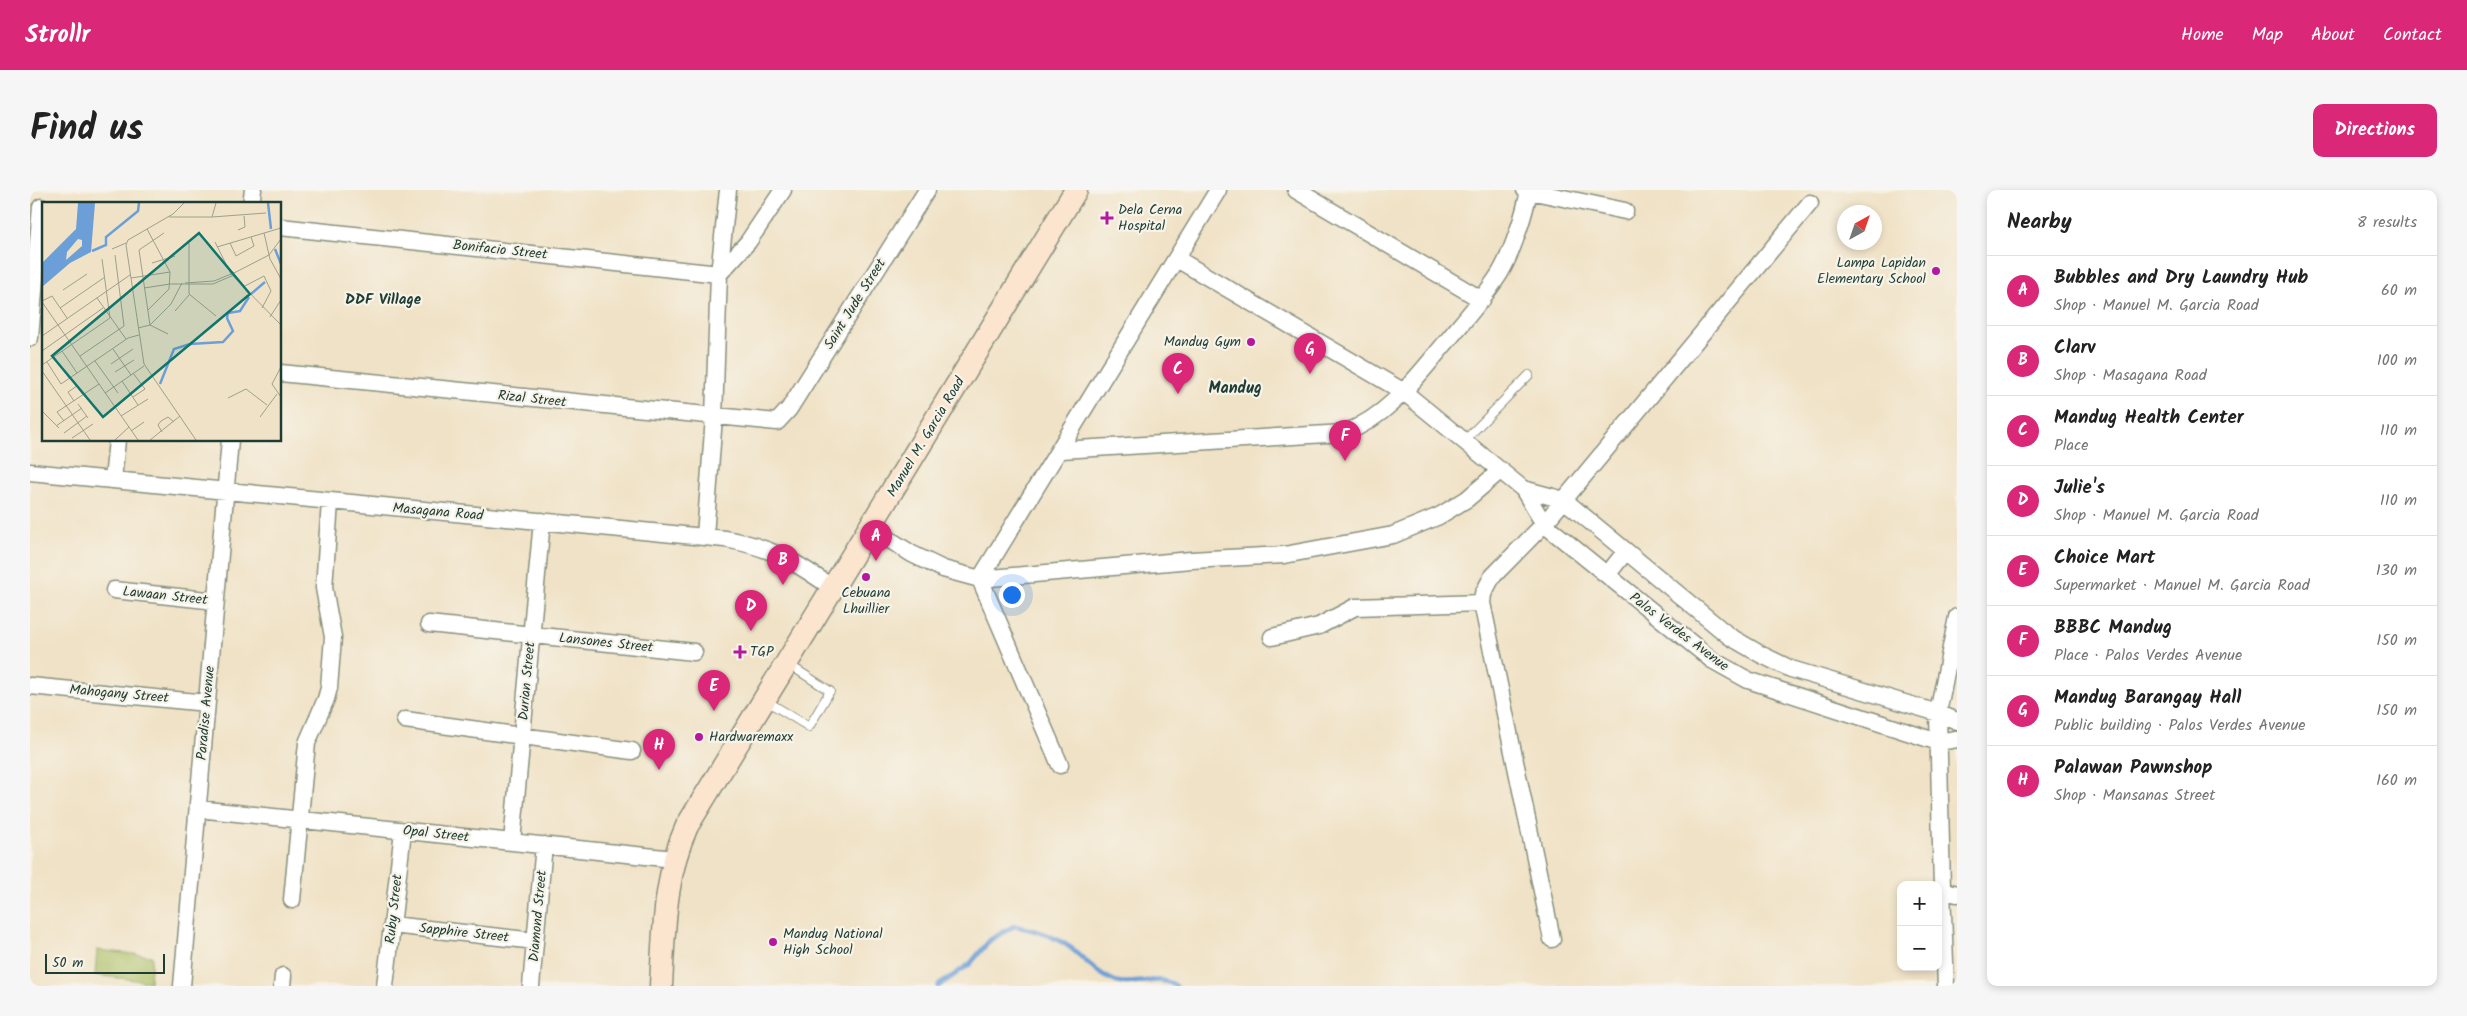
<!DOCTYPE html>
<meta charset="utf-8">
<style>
:root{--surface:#fff;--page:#f6f6f6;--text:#222;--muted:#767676;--line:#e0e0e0;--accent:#db2777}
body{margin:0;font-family:Kalam,sans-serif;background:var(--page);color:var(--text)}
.controls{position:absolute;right:15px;bottom:15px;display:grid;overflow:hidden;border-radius:10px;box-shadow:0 2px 8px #0003}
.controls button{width:45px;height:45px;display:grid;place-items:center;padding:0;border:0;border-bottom:1px solid var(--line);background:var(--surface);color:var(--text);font:25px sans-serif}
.compass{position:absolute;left:1807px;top:15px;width:45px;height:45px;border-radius:50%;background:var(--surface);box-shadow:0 2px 8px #0003;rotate:40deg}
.scale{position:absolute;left:15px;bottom:12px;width:120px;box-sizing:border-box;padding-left:5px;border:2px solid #1f3d34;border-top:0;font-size:14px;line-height:18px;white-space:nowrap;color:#1f3d34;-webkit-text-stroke:4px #f7f3e8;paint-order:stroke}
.you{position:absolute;left:981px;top:404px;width:18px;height:18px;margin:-12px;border:4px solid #fff;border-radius:50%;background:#1a73e8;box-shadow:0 0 0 8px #1a73e833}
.badge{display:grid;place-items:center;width:32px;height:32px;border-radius:50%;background:var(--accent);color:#fff;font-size:16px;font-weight:700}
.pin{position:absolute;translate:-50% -41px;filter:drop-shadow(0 1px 2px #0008)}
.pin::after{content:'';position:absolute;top:26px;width:18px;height:15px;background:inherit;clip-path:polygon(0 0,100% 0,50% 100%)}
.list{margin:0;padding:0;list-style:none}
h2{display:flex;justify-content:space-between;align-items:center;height:65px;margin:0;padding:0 20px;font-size:21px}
h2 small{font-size:16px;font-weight:400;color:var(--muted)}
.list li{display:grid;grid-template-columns:32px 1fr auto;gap:15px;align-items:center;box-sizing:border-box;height:70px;padding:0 20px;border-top:1px solid var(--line)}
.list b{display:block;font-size:19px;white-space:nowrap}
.list p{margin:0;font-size:16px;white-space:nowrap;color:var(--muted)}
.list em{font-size:16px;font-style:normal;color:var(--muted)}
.map{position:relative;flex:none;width:1927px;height:796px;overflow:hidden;border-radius:10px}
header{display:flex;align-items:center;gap:30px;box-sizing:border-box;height:70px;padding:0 25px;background:var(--accent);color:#fff}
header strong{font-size:24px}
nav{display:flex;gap:28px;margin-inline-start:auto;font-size:18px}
.intro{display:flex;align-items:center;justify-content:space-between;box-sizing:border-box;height:120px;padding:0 30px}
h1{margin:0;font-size:35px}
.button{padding:12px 22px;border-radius:10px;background:var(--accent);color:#fff;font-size:18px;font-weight:700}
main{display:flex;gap:30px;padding:0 30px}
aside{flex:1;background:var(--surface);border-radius:10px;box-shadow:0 2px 8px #0003}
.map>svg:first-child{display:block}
</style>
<header>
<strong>Strollr</strong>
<nav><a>Home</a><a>Map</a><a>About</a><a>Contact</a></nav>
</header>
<div class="intro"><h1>Find us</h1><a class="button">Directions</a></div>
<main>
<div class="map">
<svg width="1927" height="796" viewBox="0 0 1927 796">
<rect width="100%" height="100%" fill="#f7f3e8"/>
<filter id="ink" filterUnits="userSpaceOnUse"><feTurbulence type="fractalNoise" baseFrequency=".02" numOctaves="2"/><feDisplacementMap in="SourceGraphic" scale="10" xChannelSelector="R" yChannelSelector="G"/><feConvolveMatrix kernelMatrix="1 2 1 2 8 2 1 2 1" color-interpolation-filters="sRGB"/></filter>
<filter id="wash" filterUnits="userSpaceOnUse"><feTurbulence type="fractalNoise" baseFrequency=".0096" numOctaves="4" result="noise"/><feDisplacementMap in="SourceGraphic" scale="20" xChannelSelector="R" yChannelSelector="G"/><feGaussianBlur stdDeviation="1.12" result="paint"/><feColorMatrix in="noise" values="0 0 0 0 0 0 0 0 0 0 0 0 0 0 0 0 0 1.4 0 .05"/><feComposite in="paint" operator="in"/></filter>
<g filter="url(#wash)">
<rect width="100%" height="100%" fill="#f0e2c6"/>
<path fill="#aabe62" stroke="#647e4b" d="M67,760L122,766L120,792L65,785Z"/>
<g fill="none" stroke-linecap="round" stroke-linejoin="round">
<path stroke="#6c9fd7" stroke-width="5" d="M908,796L940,774L960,750L984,736C1005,740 1023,745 1041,758C1056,770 1068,785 1087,792C1107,796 1127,784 1146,796"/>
</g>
</g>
<g filter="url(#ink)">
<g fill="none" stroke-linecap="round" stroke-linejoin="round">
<g stroke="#88907d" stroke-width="10">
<path id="lane" d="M1435,250L1499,185
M735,510L779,537L800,501L758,474"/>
</g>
<g stroke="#88907d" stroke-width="19">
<path id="street" d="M1266,0L1452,110
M1495,0L1595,21
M221,14L223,0
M250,37L689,84
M1147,69L1374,202L1493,299L1514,334L1682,470L1718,490L1908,552L1927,549
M689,84L718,52L753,0
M0,148L11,17
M250,183L747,232L759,219L897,0
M1031,260L1314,243C1360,226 1388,185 1418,150C1436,128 1455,107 1470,83C1482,63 1495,23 1499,0
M0,282L695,349C742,357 766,372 804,399
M83,290L87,250
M1493,299L1534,310L1699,446L1730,464L1761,479L1908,523L1927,531
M841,338L882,364L913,379L950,389L1161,370L1254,365L1363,345L1409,326L1437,309L1471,280
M675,346L684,227L689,84L698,0
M1577,385L1596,361
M950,389L1188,0
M950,389L1030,575
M84,400L186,411
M399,434L664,462
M1242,447L1289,436L1325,417L1452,413
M0,496L177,513
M375,530L602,561
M168,619L644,669
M482,652L512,331
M1912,700L1927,704
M262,710L277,553L296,509L299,498L303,447L294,398L300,312
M362,735L505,751
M1522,749L1452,413L1453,404L1462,387L1514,334L1780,13
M152,796L200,250
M252,796L253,786
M355,796L373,641
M501,796L514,655
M1916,796L1912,700L1908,523L1927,427"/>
</g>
<g stroke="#88907d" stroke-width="25">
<path id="secondary" d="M631,796C634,741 634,686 657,636L1046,0"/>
</g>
<use href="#lane" stroke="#fff" stroke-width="8"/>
<use href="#street" stroke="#fff" stroke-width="16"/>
<use href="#secondary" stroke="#fce5cf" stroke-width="22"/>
</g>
</g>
<g fill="#b5179e" stroke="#f7f3e8" stroke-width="2">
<path d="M1074.5 20.5h5v5h5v5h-5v5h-5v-5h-5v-5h5z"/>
<circle cx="1906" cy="81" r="5"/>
<circle cx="1221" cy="152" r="5"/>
<circle cx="836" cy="387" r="5"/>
<path d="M707.5 454.5h5v5h5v5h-5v5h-5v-5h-5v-5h5z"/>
<circle cx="669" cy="547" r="5"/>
<circle cx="743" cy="752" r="5"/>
</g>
<g text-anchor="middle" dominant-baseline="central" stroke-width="4.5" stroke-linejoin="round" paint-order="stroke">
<g font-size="14" fill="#1f3d34" stroke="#f7f3e8" text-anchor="start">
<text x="1088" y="20">Dela Cerna<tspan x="1088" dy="16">Hospital</tspan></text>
<text x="1896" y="73" text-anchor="end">Lampa Lapidan<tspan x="1896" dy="16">Elementary School</tspan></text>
<text x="1211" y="152" text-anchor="end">Mandug Gym</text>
<text x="836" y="403" text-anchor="middle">Cebuana<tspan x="836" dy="16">Lhuillier</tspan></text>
<text x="720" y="462">TGP</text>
<text x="679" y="547">Hardwaremaxx</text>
<text x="753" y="744">Mandug National<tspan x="753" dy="16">High School</tspan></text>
</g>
<g font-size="14" fill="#1f3d34" stroke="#f7f3e8">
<text transform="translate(470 60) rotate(6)">Bonifacio Street</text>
<text transform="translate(825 114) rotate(-58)">Saint Jude Street</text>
<text transform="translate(502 209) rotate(6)">Rizal Street</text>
<text transform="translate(896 247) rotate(-59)">Manuel M. Garcia Road</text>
<text transform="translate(408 322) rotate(5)">Masagana Road</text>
<text transform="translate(135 406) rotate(6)">Lawaan Street</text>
<text transform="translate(1649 442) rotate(37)">Palos Verdes Avenue</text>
<text transform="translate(576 453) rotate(6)">Lansones Street</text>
<text transform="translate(497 491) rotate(-85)">Durian Street</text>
<text transform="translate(89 504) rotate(5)">Mahogany Street</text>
<text transform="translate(176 523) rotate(-85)">Paradise Avenue</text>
<text transform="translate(406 644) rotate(6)">Opal Street</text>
<text transform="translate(364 719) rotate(-84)">Ruby Street</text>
<text transform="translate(508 726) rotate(-85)">Diamond Street</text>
<text transform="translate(434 743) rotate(6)">Sapphire Street</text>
</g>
<g font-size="15" font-weight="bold" fill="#1f3d34" stroke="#f7f3e8">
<text x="353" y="110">DDF Village</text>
</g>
<g font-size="16" font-weight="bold" fill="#1f3d34" stroke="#f7f3e8">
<text x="1205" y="198">Mandug</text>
</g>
</g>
<g transform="translate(12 12)">
<rect width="239" height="239" fill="#f0e2c6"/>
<path d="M36,1H53L49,50L28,61L0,85V61L34,27ZM36,37L40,38V44L24,58L25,50Z" fill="#6c9fd7" fill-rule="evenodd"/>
<path fill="none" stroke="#6c9fd7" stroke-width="2.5" d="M226,1L229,27M233,47L239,62M50,49L64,43V35L96,9L97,1M209,92L223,80M118,182L132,147L148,142L181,140L191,129L185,116L186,111L198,109L207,95"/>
<path fill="none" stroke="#9ca08c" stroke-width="1" d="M142,1L131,12L86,38L84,43L102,162L154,238M127,15H170L174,1M170,15L224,11M105,27L128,70L127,87L106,108M196,28L203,25L202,14M222,31L228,57L239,77M173,40L189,72L239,123M147,41V92L174,114M188,41L194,54L212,44L209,35M175,45L239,26M70,47L84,41M60,57L68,116M110,61L133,54M89,76L128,70M143,81L172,79L194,70L227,53L239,37M201,85L222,74L229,89L220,106M102,86L128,82H171L192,73M21,88L45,72M55,96L84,137M0,99L10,94L25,116M0,100L96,238M18,106L63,75M133,109L147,93M228,115L239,98M108,123L97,48L122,31M108,123L126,132M96,126L108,123L129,102L140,81M0,134L88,73M71,147L89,173M0,149L61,106M20,149L35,171M38,154L82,124L73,53M12,155L27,176M53,159L76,191M5,160L19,182L86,136L97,133M69,162L91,147M0,163L68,116M239,165L230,182L239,195M0,169L48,238M73,170L92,158M80,179L96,203M63,191L102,164M91,195L103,187L91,171M186,196L204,187L225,203M32,199L26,190L35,184L41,193M36,202L46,216M0,209L17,226M79,214L106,197M218,215L235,192M22,219L15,210L57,182M14,224L40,206M89,229L102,220M120,230L116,223L119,219L126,215L132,220M22,231L45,214M30,236L51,222M73,238L87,225M108,238L138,214"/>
<path fill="#0f766e" fill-opacity="0.15" stroke="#0f766e" stroke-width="2.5" d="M157,31L208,92L61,215L10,154Z"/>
<rect width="239" height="239" fill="none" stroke="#1f3d34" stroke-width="2.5"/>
</g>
</svg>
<div class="controls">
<button>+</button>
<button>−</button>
</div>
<svg class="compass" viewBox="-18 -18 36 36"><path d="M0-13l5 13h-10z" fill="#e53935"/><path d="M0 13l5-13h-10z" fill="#767676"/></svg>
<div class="scale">50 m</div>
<div class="you"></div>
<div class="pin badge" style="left:846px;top:371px">A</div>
<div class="pin badge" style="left:753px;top:395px">B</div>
<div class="pin badge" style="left:1148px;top:204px">C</div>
<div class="pin badge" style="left:721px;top:441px">D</div>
<div class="pin badge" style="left:684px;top:521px">E</div>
<div class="pin badge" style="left:1315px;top:271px">F</div>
<div class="pin badge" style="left:1280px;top:184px">G</div>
<div class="pin badge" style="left:629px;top:580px">H</div>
</div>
<aside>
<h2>Nearby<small>8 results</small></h2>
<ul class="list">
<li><span class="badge">A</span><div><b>Bubbles and Dry Laundry Hub</b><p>Shop · Manuel M. Garcia Road</p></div><em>60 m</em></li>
<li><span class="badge">B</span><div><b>Clarv</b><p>Shop · Masagana Road</p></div><em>100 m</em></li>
<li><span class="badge">C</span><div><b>Mandug Health Center</b><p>Place</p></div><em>110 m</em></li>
<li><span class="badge">D</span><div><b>Julie's</b><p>Shop · Manuel M. Garcia Road</p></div><em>110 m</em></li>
<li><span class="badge">E</span><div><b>Choice Mart</b><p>Supermarket · Manuel M. Garcia Road</p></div><em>130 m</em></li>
<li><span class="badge">F</span><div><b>BBBC Mandug</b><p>Place · Palos Verdes Avenue</p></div><em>150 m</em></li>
<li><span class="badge">G</span><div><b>Mandug Barangay Hall</b><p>Public building · Palos Verdes Avenue</p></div><em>150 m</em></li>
<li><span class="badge">H</span><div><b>Palawan Pawnshop</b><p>Shop · Mansanas Street</p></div><em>160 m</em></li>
</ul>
</aside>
</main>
